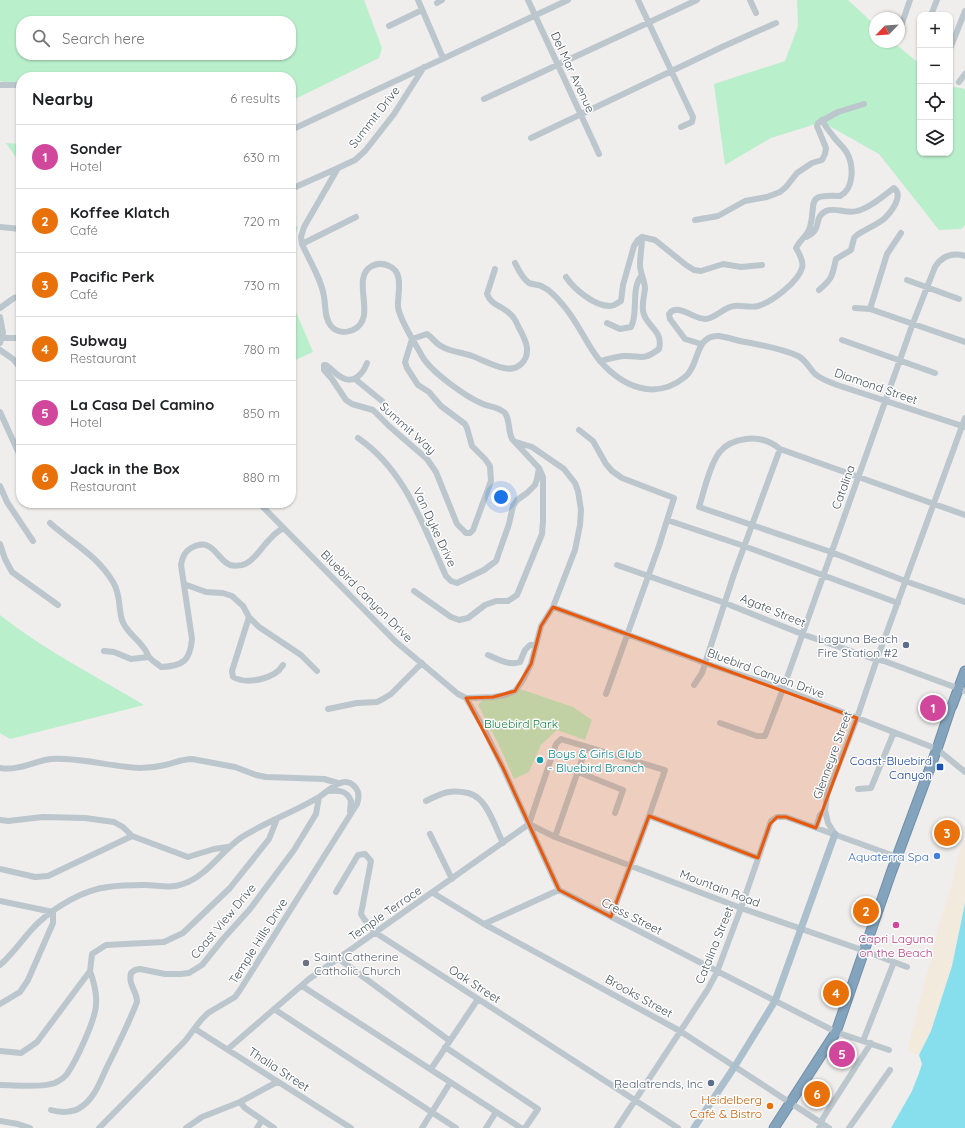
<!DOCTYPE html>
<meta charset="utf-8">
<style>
:root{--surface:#fff;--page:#f2f2f2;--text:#202124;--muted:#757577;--line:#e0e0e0;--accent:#167ee1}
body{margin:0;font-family:Quicksand,sans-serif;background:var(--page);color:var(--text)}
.controls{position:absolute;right:12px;top:12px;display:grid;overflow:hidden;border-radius:8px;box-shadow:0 1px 3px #0004}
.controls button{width:36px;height:36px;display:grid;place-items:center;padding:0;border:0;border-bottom:1px solid var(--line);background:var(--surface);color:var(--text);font:20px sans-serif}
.compass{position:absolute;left:869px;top:12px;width:36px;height:36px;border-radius:50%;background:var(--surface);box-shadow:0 1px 3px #0004;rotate:245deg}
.you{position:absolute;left:501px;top:497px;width:14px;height:14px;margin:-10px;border:3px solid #fff;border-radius:50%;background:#1a73e8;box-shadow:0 0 0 6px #1a73e833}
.badge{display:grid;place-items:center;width:26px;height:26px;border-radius:50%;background:var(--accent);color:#fff;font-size:13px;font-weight:700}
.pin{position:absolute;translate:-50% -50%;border:2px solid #fff;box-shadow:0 1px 4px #0006}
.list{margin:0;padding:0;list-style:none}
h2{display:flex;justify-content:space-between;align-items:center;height:52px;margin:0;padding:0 16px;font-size:17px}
h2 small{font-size:13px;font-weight:400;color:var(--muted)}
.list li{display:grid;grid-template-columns:26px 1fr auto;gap:12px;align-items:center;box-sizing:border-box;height:64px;padding:0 16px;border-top:1px solid var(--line)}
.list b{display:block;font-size:15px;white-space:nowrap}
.list p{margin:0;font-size:13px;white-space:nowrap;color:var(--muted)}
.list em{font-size:13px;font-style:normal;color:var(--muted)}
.icon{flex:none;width:22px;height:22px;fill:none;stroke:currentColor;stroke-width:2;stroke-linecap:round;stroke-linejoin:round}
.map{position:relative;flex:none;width:965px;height:1128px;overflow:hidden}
.search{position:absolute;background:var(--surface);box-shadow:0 1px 3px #0004;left:16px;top:16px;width:280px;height:44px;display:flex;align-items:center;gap:10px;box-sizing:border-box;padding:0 14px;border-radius:16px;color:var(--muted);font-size:15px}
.panel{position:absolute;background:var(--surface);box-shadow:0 1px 3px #0004;left:16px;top:72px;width:280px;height:436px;border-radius:16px}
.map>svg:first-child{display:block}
</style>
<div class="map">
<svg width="965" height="1128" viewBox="0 0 965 1128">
<rect width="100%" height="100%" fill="#f0eded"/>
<path fill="#baefcb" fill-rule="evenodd" d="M0,0H364L382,48L379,58L291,101V77H21V86L0,81ZM21,21H291V55H21Z
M797,0H848L875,25V42H893L920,64V153H950V86L965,89V225L961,229L939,230L879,154L822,122L771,138L725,165L714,84L785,61L798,26Z
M6,143L21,144V165Z
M291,218L298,228L291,247Z
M291,300L313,352L291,362Z
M0,615C44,650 96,676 144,705L10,739L0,733Z
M520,689L573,707L592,720L585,740L557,730L541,745L529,772L514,779L498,743L478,705L482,700L509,696Z"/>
<path fill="#f2eadd" d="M965,839V903L952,966L931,1031L919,1055L908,1051V1049L923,987L933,954L938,928L952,884L959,853Z"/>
<path fill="#87dfed" d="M965,903V1128H891L912,1091L919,1073L922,1064L919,1055L931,1031L952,966Z"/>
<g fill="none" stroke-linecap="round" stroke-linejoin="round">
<g stroke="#6f8fa9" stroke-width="11">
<path id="highway" d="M952,706L965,671
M774,1128L836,1032L891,873L937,749L951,707"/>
</g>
<path stroke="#bbc6cd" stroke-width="6" d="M418,0L443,58
M528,0L599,154
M638,0L693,117L692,122L681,127
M750,0L756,13
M437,3L442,0
M931,15L937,0
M389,26L422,10
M901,26L910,0
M950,49L965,11
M959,82L965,74
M0,85H21
M484,99L697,0
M291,130L568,0
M531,138L722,47L776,23
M291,189L338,168
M695,220L718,216L745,201L767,197L780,192L786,187L797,173L812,163L822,160L825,154L826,148L817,126L818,123L838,112L864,104
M0,227L21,229
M642,237L655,240L686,265L694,270L701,271L723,264L741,267L762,265
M806,237C824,229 812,218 826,211C835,207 847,214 857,211C870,208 883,196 894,188C904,196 891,212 885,218C877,225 866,229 857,235L854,238L851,250L836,259C832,276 833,278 819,290
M302,244L356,217
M515,263C518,269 522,278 529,283C533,285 539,284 543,287C550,290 558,299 563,305C578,322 586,344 600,361C623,387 655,401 685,377C700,365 694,335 719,336C726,337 733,339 740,341C757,344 783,349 798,356C806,360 809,368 815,374C821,379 829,382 837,385L965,427
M566,277C574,289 594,306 610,306C614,306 618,303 621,301L623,285L634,246L638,240L642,237
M907,280L959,299
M0,308L14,298L21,296
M855,308L870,309L965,342
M870,309L887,254L901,233
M0,317L3,333L0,343
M607,323L620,329L631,327C639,312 630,289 642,275
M2,338H21
M842,340L935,373
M701,344L685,339L670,319L669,314C678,302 694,320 706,319C716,318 724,307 734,306C742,305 750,308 758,306C772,302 798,282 802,268C804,262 799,253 796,248C800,239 807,237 810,227C817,202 804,194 840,196C854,189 854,166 847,153C844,147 837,142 833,136C829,131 825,126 822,120
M0,350L13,359L21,369
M601,361C608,359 615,357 623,356C641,355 642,362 659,349C664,330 645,326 643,311C642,303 644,296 645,289C645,281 640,273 640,265C640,256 642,246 642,237
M367,363C363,374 353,385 341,377C335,374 331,368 326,365H324V370L332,379L346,400L352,404L373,410L389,426L427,459L436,472L457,524L466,533H470L473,530L491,481L490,466L485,459L472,446L467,428L465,424L441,406L429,392L418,385L407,368L405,362L412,339L427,334C432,337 435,343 441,346C450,352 462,352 472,356C483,360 493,366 504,368C517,371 528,362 527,348C526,340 522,333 518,326C516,321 513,316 509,313C502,306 491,305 487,294L495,269
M355,379L382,401
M0,412L21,458
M579,430L593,441L606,464L612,471L622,478L674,498L659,546L606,694
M358,438C406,471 423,526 446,576L451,581L457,583L484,570L496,561L509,524L513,506L517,500L527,493L535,485L537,479L539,468
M0,486L7,502L33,541
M259,503L395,641L458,694L466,698L493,697L505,695L515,691L523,680L531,664L541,626L553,607L575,550L580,525L581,510L578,491L575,483L564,469L532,447L516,442
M965,515L780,449C770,441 759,437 746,439C720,442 714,458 707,480C704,489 702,498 699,507L831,552L905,581L965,602
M667,520L744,546L898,603
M50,523C72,543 97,555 113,582C121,595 118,607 122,620C126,632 136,637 143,647C146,650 147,654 149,657C152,661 158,664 161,667C183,666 190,661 192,639L181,565C182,558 184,552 191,548C213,536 216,559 230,565C234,566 241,566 245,564C256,559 262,546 271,538C274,534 279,531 283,528
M0,544L5,559L12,572L58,605
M617,565L725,603L802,634L871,658L884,661L965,691
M184,584L206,592L223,593L232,596L243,606L249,617L259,627L301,655L317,671
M414,591L451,617L459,620L468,618L485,605L496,601H508L517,595L542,534L543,521V477L539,468L512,439C508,431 510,420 505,413C499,407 490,407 483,404C466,397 431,372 422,356C415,343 400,321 398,307C397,295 405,272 389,266C383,263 378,263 372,266C349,278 379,318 353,330C350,331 347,332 344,332C340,332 334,330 331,326C324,318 326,306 324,297C322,280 309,260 302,244L301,237L304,227L338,168L355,160L365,151L394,114L424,67
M553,607L705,663L783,689L937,749L965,772
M249,617L232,671L233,677C247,685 275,679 283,665
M104,651L114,652L131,659L149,657
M488,655C498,659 509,666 520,662L525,650L530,645H536
M694,685L702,673L734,574L780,449
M466,698L483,727L503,768L559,890L836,1032L889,1050
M328,709L357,703L377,702L383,699L391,694L422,663
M720,723L757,736H765L783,689L913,323L935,267C942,256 952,252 965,256
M0,768C19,771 34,761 51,759C81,757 110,767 140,768C148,768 157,767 165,765C174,763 182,759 192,759L235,767L256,775L266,777L324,779L338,783
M578,772L623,790L615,813
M858,789L871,788L894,732
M328,791C338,790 347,790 351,801L350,811
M426,801C442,793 450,789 468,793C472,794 476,796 479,799C489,807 497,831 503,843
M649,816L758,858
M0,820L8,821L43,817L85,818L114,822L123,827L132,836L188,857L214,849L228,847
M529,824L555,837L741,908L865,951L907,967
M816,828L820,815L825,810
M430,834L452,879
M835,834L828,823L825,810L827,795L857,718L877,659L965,418
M555,837L586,748
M0,869L35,877L48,876L132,836
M336,892L358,855L365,854L371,861L361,914L364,919L376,933L678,1128
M433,893L484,924L680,1031L829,1128
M0,901L53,912V923L28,980L20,992L0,1004
M484,924L559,890
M339,959L450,1041
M0,965C15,952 25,935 39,922C57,906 83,890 108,887C120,885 133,885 144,885C158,885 170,889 183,884C207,876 221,851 242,837C266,822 294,812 319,797C330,790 344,774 355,787C360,792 359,798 357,804L240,990L235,997L208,1013L201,1020L185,1041L99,1128
M302,986L521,1128
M274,1009L456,1128
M195,1029L351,1128
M863,1041L894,962
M445,1047L538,1109L525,1128
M228,1049L309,979L529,824L556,744L561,739L665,770L649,816L611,917
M0,1051L21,1053L37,1042L90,971L92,954L106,945L164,942L183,933L230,888L269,839L277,819
M431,1069L478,999
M0,1085C15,1085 42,1088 55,1083C59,1081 64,1078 67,1074C76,1061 96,1019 96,1004C97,992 94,982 90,971
M240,1102L245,1108L274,1128
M51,1110C60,1113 73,1113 81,1107C94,1099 100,1082 106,1069C117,1047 128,1025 137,1002C137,990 128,986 131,973L135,970L140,969L165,974H181L189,973L202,965L223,939L250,909L294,850L316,814L319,797
M0,1121L18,1124L30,1128
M186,1128L202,1117L240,1102L277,1082
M257,1128L262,1120
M422,1128L450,1083
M486,1128L496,1112
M617,1128L708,989L717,972L741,908L771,821L777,817H786L897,857
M819,1128L823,1118L871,1043
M849,1128L890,1070"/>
<path stroke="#acbfcd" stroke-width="7" d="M694,1128L735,1066L775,1001L835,834"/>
<use href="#highway" stroke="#84a4bd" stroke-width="9"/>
</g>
<path fill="#e8590c" fill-opacity="0.2" stroke="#e8590c" stroke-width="3" stroke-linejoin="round" d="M553,607L857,718L816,828L786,817H777L770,824L758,858L649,816L611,917L559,890L503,768L466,698L493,697L515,691L531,664L541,626Z"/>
<g fill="#5c6f8a" stroke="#fff" stroke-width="1.5">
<circle cx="906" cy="645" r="4"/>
<circle cx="711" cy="1083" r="4"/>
</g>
<circle fill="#0f9aa8" stroke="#fff" stroke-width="1.5" cx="540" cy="760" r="4"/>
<rect fill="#1a4fb4" stroke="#fff" stroke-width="1.5" x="936" y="763" width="8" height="8" rx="2"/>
<circle fill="#3f7fe0" stroke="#fff" stroke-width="1.5" cx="937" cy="856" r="4"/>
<circle fill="#d1479c" stroke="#fff" stroke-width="1.5" cx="896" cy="925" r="4"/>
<circle fill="#6b7280" stroke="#fff" stroke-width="1.5" cx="306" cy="963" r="4"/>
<circle fill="#e8710a" stroke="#fff" stroke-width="1.5" cx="770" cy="1106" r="4"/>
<g text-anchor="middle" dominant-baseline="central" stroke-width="3" stroke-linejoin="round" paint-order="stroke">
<g font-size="12" fill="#45525b" stroke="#fff">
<text transform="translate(573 72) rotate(65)">Del Mar Avenue</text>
<text transform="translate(374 117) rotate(-52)">Summit Drive</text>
<text transform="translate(876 386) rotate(19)">Diamond Street</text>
<text transform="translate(408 428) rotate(42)">Summit Way</text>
<text transform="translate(843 487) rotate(-70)">Catalina</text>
<text transform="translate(435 527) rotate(65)">Van Dyke Drive</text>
<text transform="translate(367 596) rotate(45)">Bluebird Canyon Drive</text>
<text transform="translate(773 610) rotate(22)">Agate Street</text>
<text transform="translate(766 673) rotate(20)">Bluebird Canyon Drive</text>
<text transform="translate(832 755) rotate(-70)">Glenneyre Street</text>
<text transform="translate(720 888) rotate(21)">Mountain Road</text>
<text transform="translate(385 913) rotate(-35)">Temple Terrace</text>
<text transform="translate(632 916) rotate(27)">Cress Street</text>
<text transform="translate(223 921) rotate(-50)">Coast View Drive</text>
<text transform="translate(258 941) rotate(-58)">Temple Hills Drive</text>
<text transform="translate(714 945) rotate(-68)">Catalina Street</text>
<text transform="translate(475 984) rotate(33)">Oak Street</text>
<text transform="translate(639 996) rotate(29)">Brooks Street</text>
<text transform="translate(279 1069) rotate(33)">Thalia Street</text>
</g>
<g font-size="12" fill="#4e5e75" stroke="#fff" text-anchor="end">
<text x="898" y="638">Laguna Beach<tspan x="898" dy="14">Fire Station #2</tspan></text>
<text x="703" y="1083">Realatrends, Inc</text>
</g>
<g font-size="12" fill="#157d41" stroke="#fff">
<text x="521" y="723">Bluebird Park</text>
</g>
<g font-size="12" fill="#0d838f" stroke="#fff" text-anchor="start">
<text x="548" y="753">Boys &amp; Girls Club<tspan x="548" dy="14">- Bluebird Branch</tspan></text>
</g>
<g font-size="12" fill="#164399" stroke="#fff" text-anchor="end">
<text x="932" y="760">Coast-Bluebird<tspan x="932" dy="14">Canyon</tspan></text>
</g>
<g font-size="12" fill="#366cbe" stroke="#fff" text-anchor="end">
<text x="929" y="856">Aquaterra Spa</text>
</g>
<g font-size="12" fill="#b23c85" stroke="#fff">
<text x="896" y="938">Capri Laguna<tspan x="896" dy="14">on the Beach</tspan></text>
</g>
<g font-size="12" fill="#5b616d" stroke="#fff" text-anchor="start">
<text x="314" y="956">Saint Catherine<tspan x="314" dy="14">Catholic Church</tspan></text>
</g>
<g font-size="12" fill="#c56008" stroke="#fff" text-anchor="end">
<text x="762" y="1099">Heidelberg<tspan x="762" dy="14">Café &amp; Bistro</tspan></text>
</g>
</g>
</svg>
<div class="controls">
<button>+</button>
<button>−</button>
<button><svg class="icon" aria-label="locate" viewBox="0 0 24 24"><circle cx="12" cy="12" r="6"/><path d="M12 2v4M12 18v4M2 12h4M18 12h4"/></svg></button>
<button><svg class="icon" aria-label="layers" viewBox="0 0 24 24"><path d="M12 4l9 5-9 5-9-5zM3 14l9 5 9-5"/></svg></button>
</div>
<svg class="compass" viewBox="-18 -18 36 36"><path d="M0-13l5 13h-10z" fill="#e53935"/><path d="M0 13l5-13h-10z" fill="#757577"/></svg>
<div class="you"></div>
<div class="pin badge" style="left:933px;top:708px;background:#d1479c">1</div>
<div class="pin badge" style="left:866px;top:911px;background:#e8710a">2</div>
<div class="pin badge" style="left:947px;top:833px;background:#e8710a">3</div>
<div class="pin badge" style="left:836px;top:993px;background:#e8710a">4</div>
<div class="pin badge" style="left:842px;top:1054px;background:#d1479c">5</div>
<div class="pin badge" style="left:817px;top:1094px;background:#e8710a">6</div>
<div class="search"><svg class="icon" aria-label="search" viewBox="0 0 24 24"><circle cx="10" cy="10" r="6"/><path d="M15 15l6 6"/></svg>Search here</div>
<section class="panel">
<h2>Nearby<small>6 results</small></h2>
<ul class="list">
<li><span class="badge" style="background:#d1479c">1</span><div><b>Sonder</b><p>Hotel</p></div><em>630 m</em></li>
<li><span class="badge" style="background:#e8710a">2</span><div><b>Koffee Klatch</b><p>Café</p></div><em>720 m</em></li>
<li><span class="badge" style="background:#e8710a">3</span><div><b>Pacific Perk</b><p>Café</p></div><em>730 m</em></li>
<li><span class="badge" style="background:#e8710a">4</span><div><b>Subway</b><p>Restaurant</p></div><em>780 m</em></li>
<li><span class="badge" style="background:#d1479c">5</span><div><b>La Casa Del Camino</b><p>Hotel</p></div><em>850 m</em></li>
<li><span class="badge" style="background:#e8710a">6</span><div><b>Jack in the Box</b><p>Restaurant</p></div><em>880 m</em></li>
</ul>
</section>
</div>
